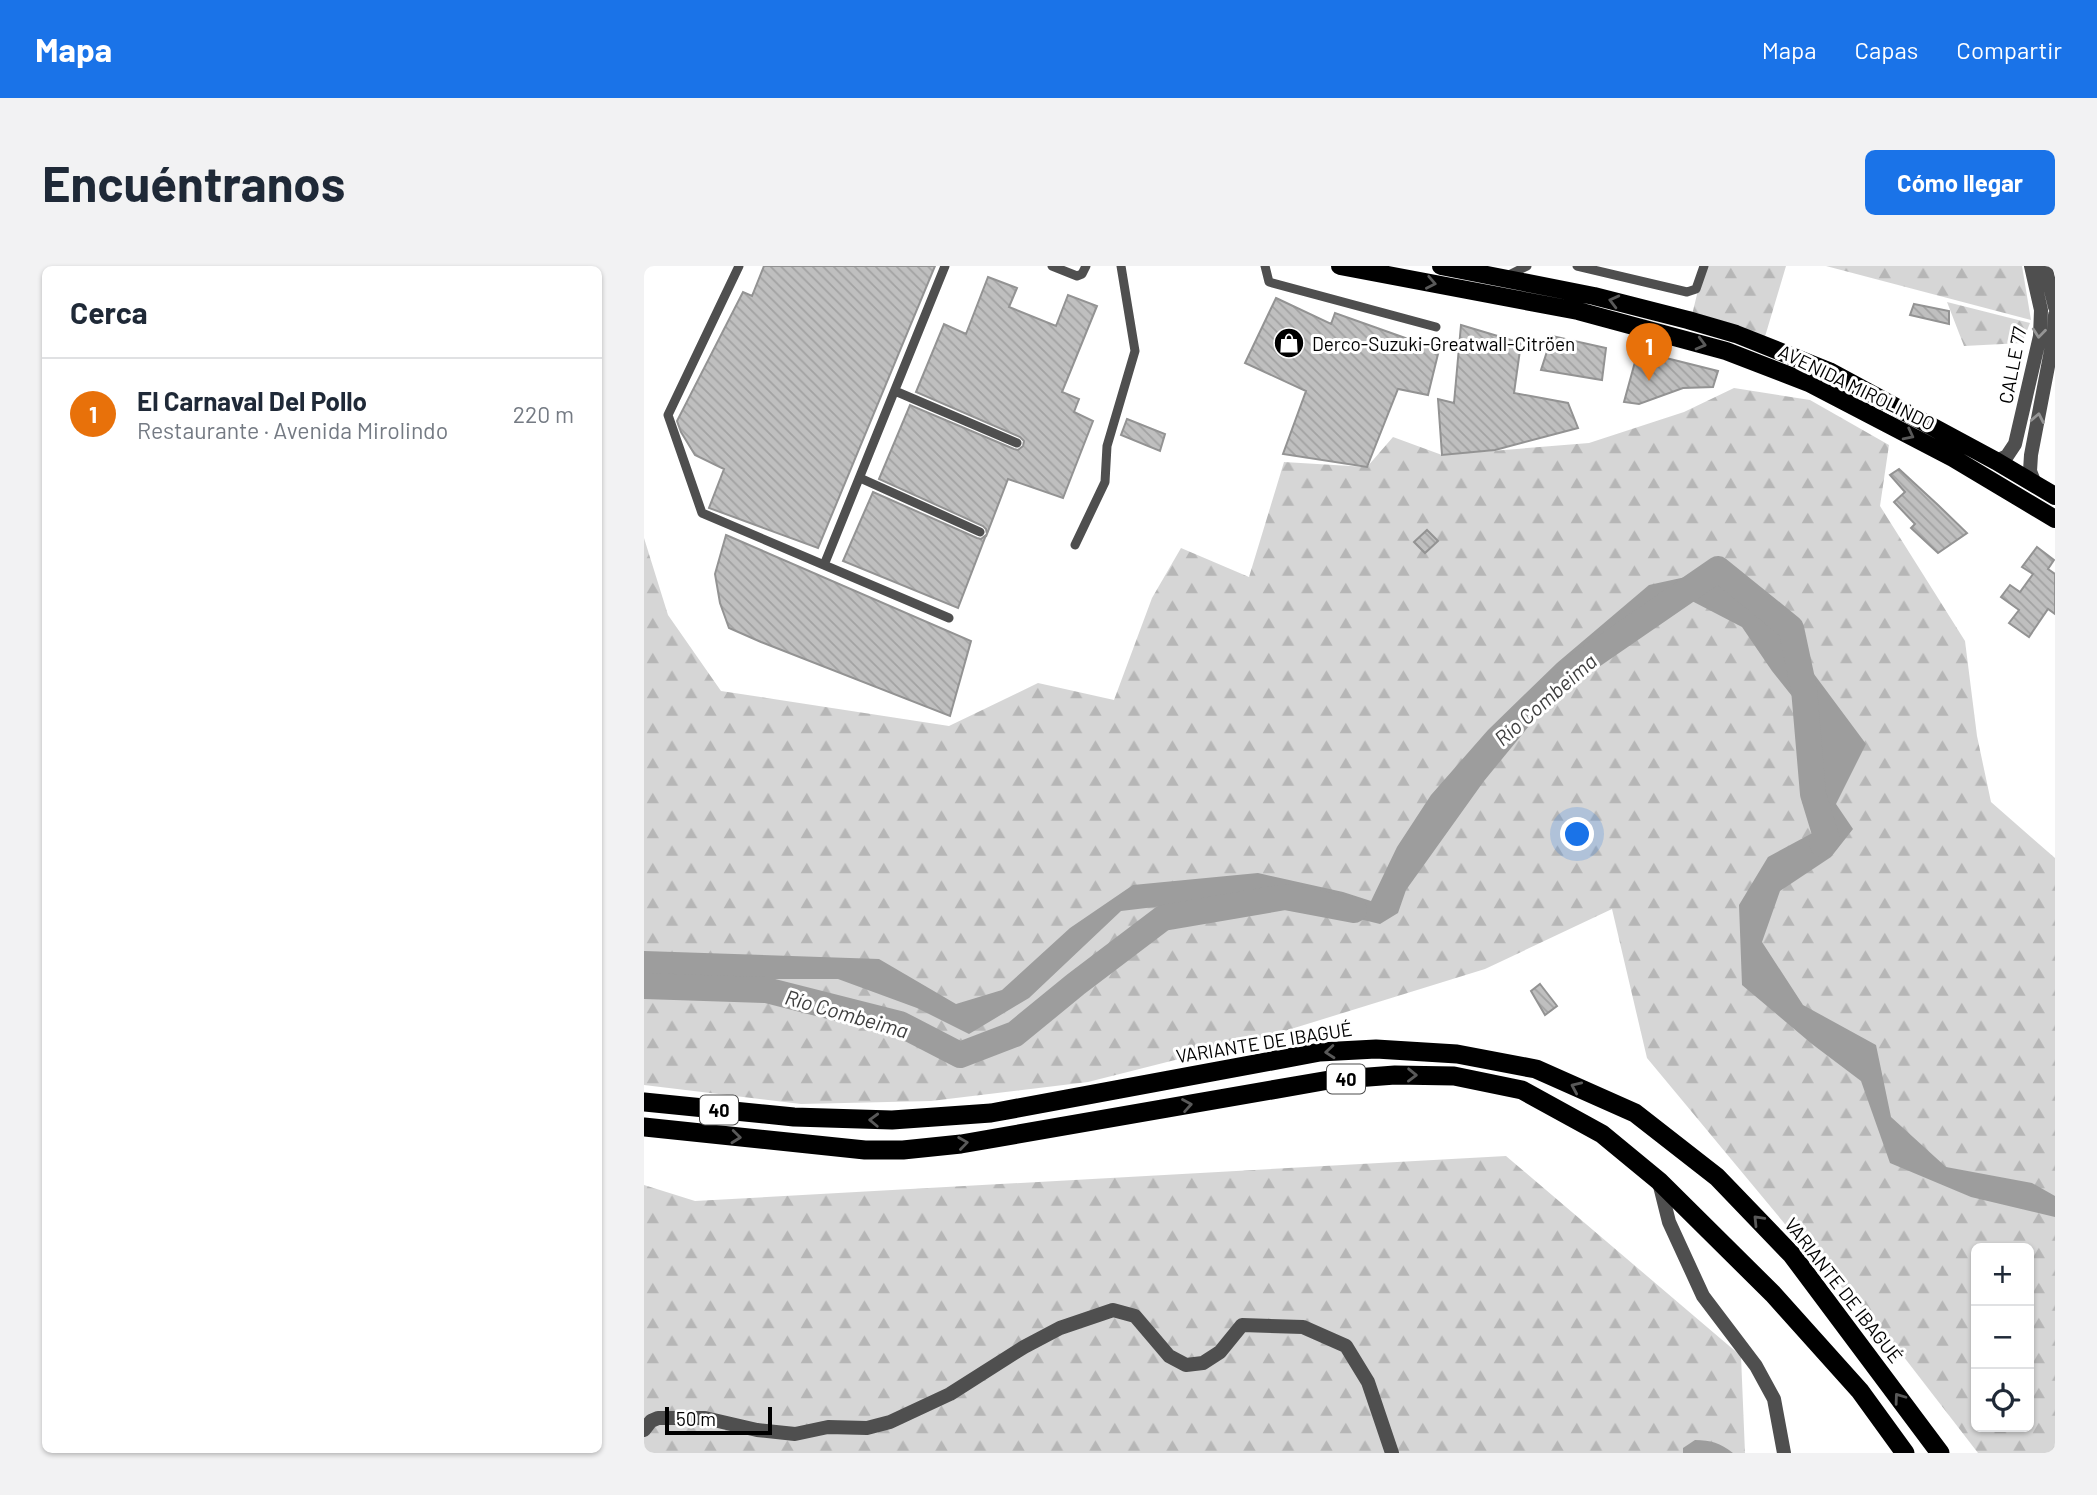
<!DOCTYPE html>
<html lang="es">
<meta charset="utf-8">
<style>
:root{--surface:#fff;--page:#f2f2f3;--text:#1f2937;--muted:#747a83;--line:#e0e1e3;--accent:#1a73e8}
body{margin:0;font-family:Barlow,sans-serif;background:var(--page);color:var(--text)}
.controls{position:absolute;right:21px;bottom:21px;display:grid;overflow:hidden;border-radius:10px;box-shadow:0 2px 5px #0004}
.controls button{width:63px;height:63px;display:grid;place-items:center;padding:0;border:0;border-bottom:2px solid var(--line);background:var(--surface);color:var(--text);font:35px sans-serif}
.scale{position:absolute;left:21px;bottom:18px;width:107px;box-sizing:border-box;padding-left:7px;border:4px solid #000;border-top:0;font-size:19px;line-height:24px;white-space:nowrap;color:#000;-webkit-text-stroke:5px #fff;paint-order:stroke}
.you{position:absolute;left:934px;top:569px;width:24px;height:24px;margin:-18px;border:5px solid #fff;border-radius:50%;background:#1a73e8;box-shadow:0 0 0 10px #1a73e833}
.badge{display:grid;place-items:center;width:46px;height:46px;border-radius:50%;background:var(--accent);color:#fff;font-size:23px;font-weight:700}
.pin{position:absolute;translate:-50% -58px;filter:drop-shadow(0 2px 4px #0008)}
.pin::after{content:'';position:absolute;top:37px;width:24px;height:21px;background:inherit;clip-path:polygon(0 0,100% 0,50% 100%)}
.list{margin:0;padding:0;list-style:none}
h2{display:flex;justify-content:space-between;align-items:center;height:91px;margin:0;padding:0 28px;font-size:30px}
h2 small{font-size:23px;font-weight:400;color:var(--muted)}
.list li{display:grid;grid-template-columns:46px 1fr auto;gap:21px;align-items:center;box-sizing:border-box;height:112px;padding:0 28px;border-top:2px solid var(--line)}
.list b{display:block;font-size:26px;white-space:nowrap}
.list p{margin:0;font-size:23px;white-space:nowrap;color:var(--muted)}
.list em{font-size:23px;font-style:normal;color:var(--muted)}
.icon{flex:none;width:38px;height:38px;fill:none;stroke:currentColor;stroke-width:2;stroke-linecap:round;stroke-linejoin:round}
.map{position:relative;flex:none;width:1411px;height:1187px;overflow:hidden;border-radius:10px}
header{display:flex;align-items:center;gap:42px;box-sizing:border-box;height:98px;padding:0 35px;background:var(--accent);color:#fff}
header strong{font-size:33px}
nav{display:flex;gap:38px;margin-inline-start:auto;font-size:24px}
.intro{display:flex;align-items:center;justify-content:space-between;box-sizing:border-box;height:168px;padding:0 42px}
h1{margin:0;font-size:49px}
.button{padding:18px 32px;border-radius:10px;background:var(--accent);color:#fff;font-size:24px;font-weight:700}
main{display:flex;gap:42px;padding:0 42px}
aside{flex:1;background:var(--surface);border-radius:10px;box-shadow:0 2px 5px #0004}
.map>svg:first-child{display:block}
</style>
<header>
<strong>Mapa</strong>
<nav><a>Mapa</a><a>Capas</a><a>Compartir</a></nav>
</header>
<div class="intro"><h1>Encuéntranos</h1><a class="button">Cómo llegar</a></div>
<main>
<aside>
<h2>Cerca<small></small></h2>
<ul class="list">
<li><span class="badge" style="background:#e8710a">1</span><div><b>El Carnaval Del Pollo</b><p>Restaurante · Avenida Mirolindo</p></div><em>220 m</em></li>
</ul>
</aside>
<div class="map">
<svg width="1411" height="1187" viewBox="0 0 1411 1187">
<defs>
<pattern id="forest-firs" width="22" height="20" patternUnits="userSpaceOnUse" patternTransform="scale(1.75)"><rect width="22" height="20" fill="#d6d6d6"/><path d="M5 1l3.5 6h-7zM16 11l3.5 6h-7z" fill="#b6b6b6"/></pattern>
<pattern id="building-back-hatch" width="6" height="6" patternUnits="userSpaceOnUse" patternTransform="scale(1.75)"><rect width="6" height="6" fill="#bfbfbf"/><path d="M-1 5l2 2M0 0l6 6M5-1l2 2" fill="none" stroke="#a2a2a2"/></pattern>
</defs>
<rect width="100%" height="100%" fill="#fff"/>
<path fill="url(#forest-firs)" fill-rule="evenodd" d="M1060,0H1142L1117,84L1045,61Z
M1182,0H1378L1387,54Z
M1303,36L1386,57L1378,77L1320,80Z
M1090,122L1166,134L1245,179L1236,240L1321,375L1333,470L1347,536L1411,592V1187H1334L1246,1073L1160,981L1003,792L968,643L841,703L618,772L444,816L287,835L157,838L0,819V272L24,349L77,425L305,460L394,417L470,434L508,332L537,282L605,311L640,196L723,201L749,171L798,189L945,177L1040,146ZM1332,982H1385V1161H1332Z
M862,890L1097,1090L1101,1187H0V919L51,935Z"/>
<path fill="#9d9d9d" d="M1060,307L1128,332L1167,404L1222,478L1192,538L1209,563L1187,591L1136,625L1118,676L1159,739L1232,779L1247,851L1302,901L1388,917L1411,930V951L1327,931L1246,897L1217,815L1168,778L1098,719L1095,639L1124,591L1174,564L1175,464L1128,405L1098,361L1044,333L977,361L885,460L840,515L762,624L754,647L736,658L703,650L658,630L588,653L544,637L477,645L385,732L325,768L273,742L194,713H0V685L235,693L312,738L358,724L426,662L489,619L614,607L699,626L727,635L753,581L787,529L844,464L913,397L1005,319Z
M1051,1174C1067,1174 1076,1177 1089,1187H1039V1182Z"/>
<g fill="none" stroke-linecap="round" stroke-linejoin="round">
<path stroke="#9d9d9d" stroke-width="26" d="M926,405L1074,303L1147,362L1160,423L1169,528L1183,574L1178,578
M0,720L122,724L256,758L316,789L371,768L432,718L519,652L641,631L710,644"/>
</g>
<path fill="url(#building-back-hatch)" stroke="#939393" stroke-width="2" d="M120,0H291L174,282L65,242L80,203L51,189L37,166L33,155L99,26L108,30Z
M344,11L373,22L365,41L412,60L424,29L453,40L418,126L435,133L430,146L449,155L419,232L364,213L343,268L342,263L339,260L235,213L266,139L370,183L374,184L379,180L380,175L376,171L272,126L300,58L322,68Z
M632,32L687,58L691,47L795,84L784,129L754,123L723,201L639,188L662,125L601,97Z
M1270,38L1305,45V58L1266,49Z
M817,59L877,77L870,127L924,137L934,162L851,184L798,189L794,133L810,137Z
M908,70L962,82L958,114L897,104Z
M994,85L1074,105L1069,121L1039,122L995,138L980,136Z
M483,153L521,168L516,185L477,169Z
M1255,203L1294,239L1323,267L1294,287L1267,262L1271,258L1250,236L1261,226L1246,209Z
M229,226L333,272L337,273L342,269L314,342L199,295Z
M783,264L794,275L781,287L770,276Z
M82,269L327,375L306,450L117,376L85,362L76,337L71,308Z
M1393,281L1410,294L1404,303L1411,308V348L1404,343L1385,371L1365,357L1375,344L1357,331L1366,319L1376,326L1389,308L1378,301Z
M896,718L913,740L901,749L887,725Z"/>
<g fill="none" stroke-linecap="round" stroke-linejoin="round">
<path stroke="#4f4f4f" stroke-width="9" d="M95,0L24,149L58,247L180,299
M301,0L180,299L305,352
M408,0L433,10L438,8L442,0
M621,0L625,16L792,61
M933,0L1043,26L1052,23L1060,0
M861,11L883,0
M251,125L373,177
M216,212L336,266
M431,279L461,216L463,180L491,85L477,0"/>
<path stroke="#4f4f4f" stroke-width="14" d="M1401,0L1411,41
M1352,195L1363,190L1371,178L1396,70L1397,44L1387,0
M1391,218L1386,205L1387,189L1410,69L1411,49
M1015,916L1025,956L1059,1030L1112,1100L1130,1133L1140,1187
M0,1164L7,1155L14,1152H61L113,1164L151,1168L184,1161L223,1162L246,1156L306,1128L380,1081L416,1062L469,1044L491,1050L525,1090L542,1099L559,1097L576,1086L598,1059L659,1061L702,1080L724,1116L748,1187"/>
<path stroke="#000" stroke-width="18" d="M696,0L934,45L1082,85L1165,117L1309,192L1411,253
M797,0L950,30L1044,54L1092,68L1185,105L1352,195L1411,230"/>
<path stroke="#000" stroke-width="19" d="M0,836L150,851L248,854L347,847L676,786L732,783L813,788L892,803L991,847L1073,911L1148,989L1296,1187
M0,861L221,884H259L317,878L685,814L751,809L810,810L878,824L958,868L1015,915L1129,1028L1216,1125L1261,1187"/>
</g>
<defs><path id="oneway-chevron" d="M-2-3.5L2.5 0L-2 3.5" fill="none" stroke-width="1.6" stroke-linecap="round" stroke-linejoin="round" transform="scale(1.75)"/></defs>
<g stroke="#595959">
<use href="#oneway-chevron" transform="translate(787 17) rotate(11)"/>
<use href="#oneway-chevron" transform="translate(970 35) rotate(-166)"/>
<use href="#oneway-chevron" transform="translate(1057 78) rotate(15)"/>
<use href="#oneway-chevron" transform="translate(1265 169) rotate(27)"/>
<use href="#oneway-chevron" transform="translate(686 786) rotate(175)"/>
<use href="#oneway-chevron" transform="translate(768 809) rotate(1)"/>
<use href="#oneway-chevron" transform="translate(932 821) rotate(-156)"/>
<use href="#oneway-chevron" transform="translate(543 839) rotate(-10)"/>
<use href="#oneway-chevron" transform="translate(230 854) rotate(-178)"/>
<use href="#oneway-chevron" transform="translate(92 871) rotate(6)"/>
<use href="#oneway-chevron" transform="translate(319 877) rotate(-8)"/>
<use href="#oneway-chevron" transform="translate(1114 954) rotate(-134)"/>
<use href="#oneway-chevron" transform="translate(1255 1132) rotate(-126)"/>
</g>
<g stroke="#959595">
<use href="#oneway-chevron" transform="translate(1395 67) rotate(96)"/>
<use href="#oneway-chevron" transform="translate(1394 152) rotate(-79)"/>
</g>
<defs>
<g id="shop-disc" transform="scale(1.575)"><circle r="9.5" fill="#000" stroke="#fff"/><path d="M-5-2.5h2.3a2.7 3.5 0 0 1 5.4 0H5L5.5 6h-11ZM-1.5-2.5h3a1.5 2.3 0 0 0-3 0Z" fill="#fff"/></g>
</defs>
<g fill-rule="evenodd">
<use href="#shop-disc" x="645" y="77"/>
</g>
<g text-anchor="middle" dominant-baseline="central" stroke-width="6" stroke-linejoin="round" paint-order="stroke">
<g fill="#fff" stroke="#4c4c4c" stroke-width="2">
<rect x="683" y="798.5" width="38" height="29" rx="5"/>
<rect x="56" y="829.5" width="38" height="29" rx="5"/>
</g>
<g font-size="18" font-weight="bold" fill="#000">
<text x="702" y="813">40</text>
<text x="75" y="844">40</text>
</g>
<g font-size="19" fill="#000" stroke="#fff" text-anchor="start">
<text x="668" y="77">Derco-Suzuki-Greatwall-Citröen</text>
</g>
<g font-size="19" fill="#000" stroke="#fff">
<text transform="translate(1368 99) rotate(-79)">CALLE 77</text>
<text transform="translate(1213 121) rotate(26)">AVENIDA MIROLINDO</text>
<text transform="translate(620 776) rotate(-9)">VARIANTE DE IBAGUÉ</text>
<text transform="translate(1200 1024) rotate(52)">VARIANTE DE IBAGUÉ</text>
</g>
<g font-size="21" font-style="italic" fill="#3e3e3e" stroke="#fff">
<text transform="translate(901 433) rotate(-41)">Río Combeima</text>
<text transform="translate(203 747) rotate(16)">Río Combeima</text>
</g>
</g>
</svg>
<div class="controls">
<button>+</button>
<button>−</button>
<button><svg class="icon" aria-label="locate" viewBox="0 0 24 24"><circle cx="12" cy="12" r="6"/><path d="M12 2v4M12 18v4M2 12h4M18 12h4"/></svg></button>
</div>
<div class="scale">50 m</div>
<div class="you"></div>
<div class="pin badge" style="left:1005px;top:115px;background:#e8710a">1</div>
</div>
</main>
